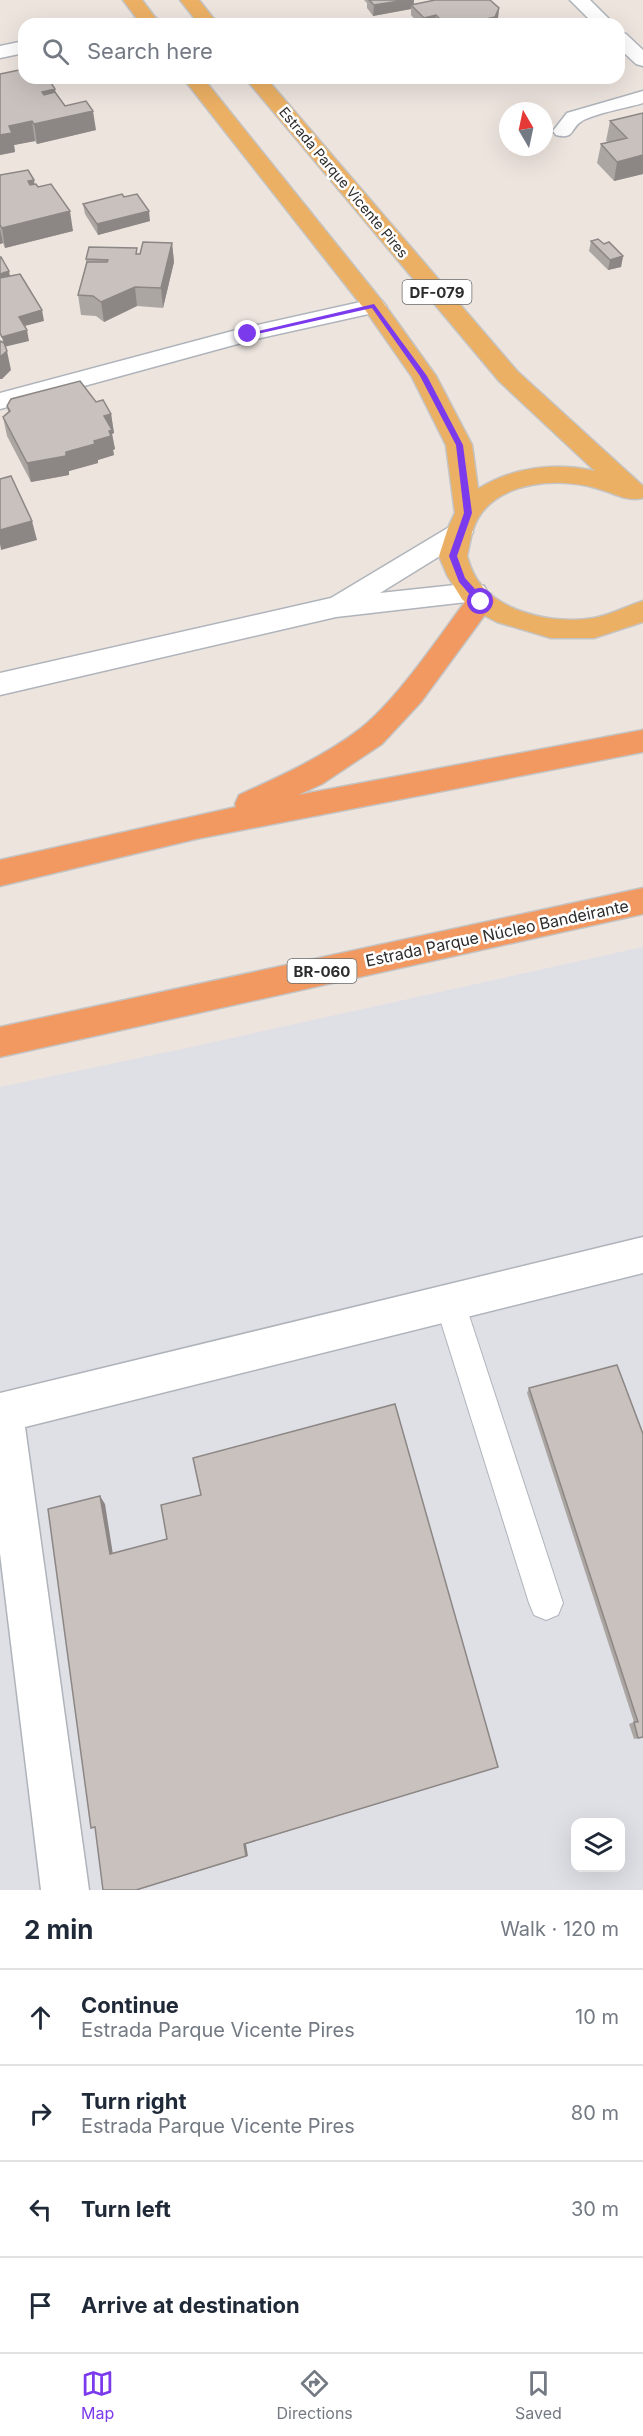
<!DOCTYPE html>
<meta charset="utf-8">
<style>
:root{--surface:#fff;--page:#f6f6f7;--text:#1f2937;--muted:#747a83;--line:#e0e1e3;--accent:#7c3aed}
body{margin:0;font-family:Inter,sans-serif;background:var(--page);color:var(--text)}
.controls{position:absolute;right:18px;bottom:18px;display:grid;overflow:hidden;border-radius:12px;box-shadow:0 6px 24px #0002}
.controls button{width:54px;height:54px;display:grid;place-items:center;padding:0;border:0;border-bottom:2px solid var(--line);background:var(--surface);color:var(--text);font:30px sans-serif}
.compass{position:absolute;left:499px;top:102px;width:54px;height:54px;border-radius:50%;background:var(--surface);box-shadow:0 6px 24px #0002;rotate:351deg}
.stop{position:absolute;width:18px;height:18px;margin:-14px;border:4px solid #7c3aed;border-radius:50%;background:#fff}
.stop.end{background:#7c3aed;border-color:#fff;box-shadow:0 2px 6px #0008}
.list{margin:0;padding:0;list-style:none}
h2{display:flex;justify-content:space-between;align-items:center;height:78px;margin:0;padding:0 24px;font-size:26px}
h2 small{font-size:20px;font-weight:400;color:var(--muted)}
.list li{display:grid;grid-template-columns:39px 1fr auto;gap:18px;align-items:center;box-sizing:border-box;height:96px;padding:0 24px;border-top:2px solid var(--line)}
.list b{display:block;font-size:22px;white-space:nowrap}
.list p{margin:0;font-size:20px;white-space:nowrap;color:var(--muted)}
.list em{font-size:20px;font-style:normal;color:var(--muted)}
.icon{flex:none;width:33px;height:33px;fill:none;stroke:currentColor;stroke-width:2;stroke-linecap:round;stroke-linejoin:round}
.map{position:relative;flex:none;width:643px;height:1890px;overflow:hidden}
.search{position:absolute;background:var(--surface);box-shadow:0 6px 24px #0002;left:18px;right:18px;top:18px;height:66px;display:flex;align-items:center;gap:15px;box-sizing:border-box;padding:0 21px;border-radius:18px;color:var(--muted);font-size:22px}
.sheet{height:462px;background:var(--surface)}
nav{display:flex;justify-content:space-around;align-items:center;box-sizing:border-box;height:84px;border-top:2px solid var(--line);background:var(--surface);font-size:16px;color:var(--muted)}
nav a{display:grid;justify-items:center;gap:3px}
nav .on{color:var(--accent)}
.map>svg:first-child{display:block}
</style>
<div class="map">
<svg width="643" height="1890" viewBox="0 0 643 1890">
<rect width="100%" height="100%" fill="#ede4de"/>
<path fill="#dfdfe6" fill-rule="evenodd" d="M643,947V1890H0V1087L182,1049ZM576,1822H620V1868H576Z"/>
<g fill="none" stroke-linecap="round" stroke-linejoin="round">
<g stroke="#afb4bb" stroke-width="2">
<path id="service" d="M450,1288L461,1293L465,1303L563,1603L558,1615L546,1620L534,1615L529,1603L435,1303L439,1293Z"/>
</g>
<g stroke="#afb4bb" stroke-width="3">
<path id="minor" d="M570,0H590L614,24H594Z
M149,16L156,18L157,24H128L130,20Z
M619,32L626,34L643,50V66L636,64L619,48Z
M24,41V53L0,58V46Z
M643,91V103C627,108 596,113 582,121C570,128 575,140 556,135L553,131L567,113Z
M374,299L382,301L386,306L382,311L252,340L0,409V393L240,329Z
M643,1237V1273L25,1427L89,1890H41L0,1553V1393Z"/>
</g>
<g stroke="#afb4bb" stroke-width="3">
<path id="tertiary" d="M460,523L469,526L473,532L469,538L380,593L474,583L484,586L488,593L484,600L336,617L0,695V673L331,598L451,526Z"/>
</g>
<g stroke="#c4c4c4" stroke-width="3">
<path id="primary" d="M123,0H142L160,24H141Z
M180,0H199L218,24H199Z
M183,78H203L382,301L436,376L472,445L478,489C513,467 555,462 595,471L499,381L245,78H266L517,371L643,486V498C627,502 614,493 599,489C560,477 499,480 477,520C471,531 470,544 467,556C470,566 474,577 481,585C506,615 558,624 594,618C611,615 627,606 643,601V622L594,638H551L497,622L472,609L462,599L447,575L439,556L448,528L455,513L446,445L412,377L366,311Z"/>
</g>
<g stroke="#c4c4c4" stroke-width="3">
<path id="trunk" d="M481,591L491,594L495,601L421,702L382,744L322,784L298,795L643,730V752L196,839L0,886V860L236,807L235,804L239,795C281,776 323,757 360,729C400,697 439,636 471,594Z
M643,888V914L0,1057V1027Z"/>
</g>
<use href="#service" fill="#fff" fill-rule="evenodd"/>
<use href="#minor" fill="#fff" fill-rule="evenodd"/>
<use href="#tertiary" fill="#fff" fill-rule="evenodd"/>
<use href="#primary" fill="#ecb064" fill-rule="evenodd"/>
<use href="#trunk" fill="#f29861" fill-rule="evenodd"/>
</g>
<path fill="#aca6a3" d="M364,0H414V5L499,8L498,18L496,24H419L411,15V9L373,16L367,8V3Z
M0,74L56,93L65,106L96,130L37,144L35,141L14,145L15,152L0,155Z
M643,113V174L614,181L597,163L601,144L608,142L606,141L610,121Z
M0,175L35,184L73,231L5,248L3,243L0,244Z
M83,204L150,221L98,235L85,214Z
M591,241L604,244L623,256L621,267L608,270L589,251Z
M172,243L174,262L163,308L137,306L104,322L96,316L81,315L78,295L86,263V259L140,254Z
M96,402L111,414L114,433L112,434L115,449L113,450L114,455L98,460V463L69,471V475L31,482L7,436L3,417L8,412L7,406Z
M529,1388L643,1737L634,1739L629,1724L634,1722L527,1393Z"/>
<path fill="#8c8785" d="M406,0H414L413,7L411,5V9L373,16L374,5Z
M499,8L498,18L496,24H464Z
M436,15L435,24H424V18Z
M55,89L58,108L42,92Z
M93,111L96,130L37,144L34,124Z
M32,121L35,141L14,145L15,152L0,155V135L9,126Z
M643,155V174L614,181L617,162Z
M34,180L37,199L28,181Z
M70,211L73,231L5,248L2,228Z
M149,211L150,221L98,235L97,224Z
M0,229L3,243L0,244Z
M172,243L174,262L163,308L161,288Z
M623,256L621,267L608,270L610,260Z
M9,271L11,282L0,285V274Z
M135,287L137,306L104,322L101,302Z
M42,310L44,321L21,327L19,317Z
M27,330L29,341L4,347L2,337Z
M7,351L11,370L2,379H0V357Z
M111,414L114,433L112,434L115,449L113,450L114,455L98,460V463L69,471V475L31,482L27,463L94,441L104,416Z
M32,521L37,540L1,550L0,544V530Z
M100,1496L105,1504L114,1561L110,1554Z
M498,1767L246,1844L248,1856L137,1890L244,1844Z"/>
<path fill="#c8c1be" stroke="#8c8785" stroke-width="1.5" d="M369,0H406L374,5Z
M435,0H490L499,8L495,17L464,24H445L436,15L424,18L411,5Z
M24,69V78H48L55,89L42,92L44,95L55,92L65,106L86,101L93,111L34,124L32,121L9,126L12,133L0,135V74Z
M643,113V155L617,162L601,144L627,138L610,121Z
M28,170L34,180L28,181L30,185L36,184L38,187L51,184L70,211L2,228L0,225V175Z
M122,194L124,197L137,194L149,211L97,224L83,204Z
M598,239L604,244L609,242L623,256L610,260L591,241Z
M143,242L172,243L161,288L135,287L101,302L93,296L78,295L87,262H107L108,260L86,259L89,247L137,248L136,254H140Z
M0,257H1L9,271L0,274Z
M20,274L42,310L19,317L27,330L2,337L0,333V278Z
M0,341L4,343L7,351L0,357Z
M80,381L96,402L103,400L111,414L104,416L112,430L109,431L111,436L94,441L95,444L66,452V456L27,463L3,417L10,411L7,406L11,399Z
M11,476L32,521L0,530V479Z
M617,1365L643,1434V1737L638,1738L634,1722H638L529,1388Z
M395,1404L498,1767L244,1844L246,1856L136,1890H103L95,1827L91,1828L48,1509L100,1496L110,1554L167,1539L161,1505L201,1495L193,1458Z"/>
<path fill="#7c3aed" d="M374,304L427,376L463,445L472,513L457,556L465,578L484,599V604H478L459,582L449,556L464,513L456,445L420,376L372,308L248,336L245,334Z"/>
<g text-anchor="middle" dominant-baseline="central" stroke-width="5" stroke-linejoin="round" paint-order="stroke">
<g font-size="14" fill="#2c2c2c" stroke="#fff">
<text transform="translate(344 182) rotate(50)">Estrada Parque Vicente Pires</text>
</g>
<g fill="#fff" stroke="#6b6b6b" stroke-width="1.5">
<rect x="402.5" y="280" width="69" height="24" rx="4.5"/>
<rect x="287.5" y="959" width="69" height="24" rx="4.5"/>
</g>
<g font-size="15" font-weight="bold" fill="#2c2c2c">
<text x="437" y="292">DF-079</text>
<text x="322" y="971">BR-060</text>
</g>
<g font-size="16" fill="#2c2c2c" stroke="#fff">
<text transform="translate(497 933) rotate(-12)">Estrada Parque Núcleo Bandeirante</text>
</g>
</g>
</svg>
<div class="controls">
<button><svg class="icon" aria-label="layers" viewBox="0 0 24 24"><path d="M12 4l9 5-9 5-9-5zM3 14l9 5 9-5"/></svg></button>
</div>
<svg class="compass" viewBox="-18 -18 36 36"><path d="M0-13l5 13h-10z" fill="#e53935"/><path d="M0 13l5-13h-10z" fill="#747a83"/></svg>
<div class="stop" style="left:481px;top:602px"></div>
<div class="stop end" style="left:248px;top:334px"></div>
<div class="search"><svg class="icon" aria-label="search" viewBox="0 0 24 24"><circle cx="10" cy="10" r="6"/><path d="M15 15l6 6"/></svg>Search here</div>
</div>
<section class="sheet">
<h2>2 min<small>Walk · 120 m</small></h2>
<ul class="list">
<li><svg class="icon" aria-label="ahead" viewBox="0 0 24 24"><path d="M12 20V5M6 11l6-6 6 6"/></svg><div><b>Continue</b><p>Estrada Parque Vicente Pires</p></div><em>10 m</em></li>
<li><svg class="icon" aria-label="right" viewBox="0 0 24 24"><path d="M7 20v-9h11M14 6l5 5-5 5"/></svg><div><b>Turn right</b><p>Estrada Parque Vicente Pires</p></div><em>80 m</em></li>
<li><svg class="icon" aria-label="left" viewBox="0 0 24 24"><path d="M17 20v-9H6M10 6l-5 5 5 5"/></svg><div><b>Turn left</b></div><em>30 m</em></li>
<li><svg class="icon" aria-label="arrive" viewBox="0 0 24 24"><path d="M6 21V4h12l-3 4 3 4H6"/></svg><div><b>Arrive at destination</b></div></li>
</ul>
</section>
<nav>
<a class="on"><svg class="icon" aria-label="map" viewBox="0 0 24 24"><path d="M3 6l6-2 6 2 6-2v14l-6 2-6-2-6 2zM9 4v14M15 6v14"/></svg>Map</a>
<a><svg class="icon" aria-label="directions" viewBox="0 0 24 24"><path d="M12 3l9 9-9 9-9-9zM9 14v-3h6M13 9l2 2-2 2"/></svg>Directions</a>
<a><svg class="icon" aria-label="saved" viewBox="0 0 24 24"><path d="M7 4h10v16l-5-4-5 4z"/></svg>Saved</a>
</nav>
